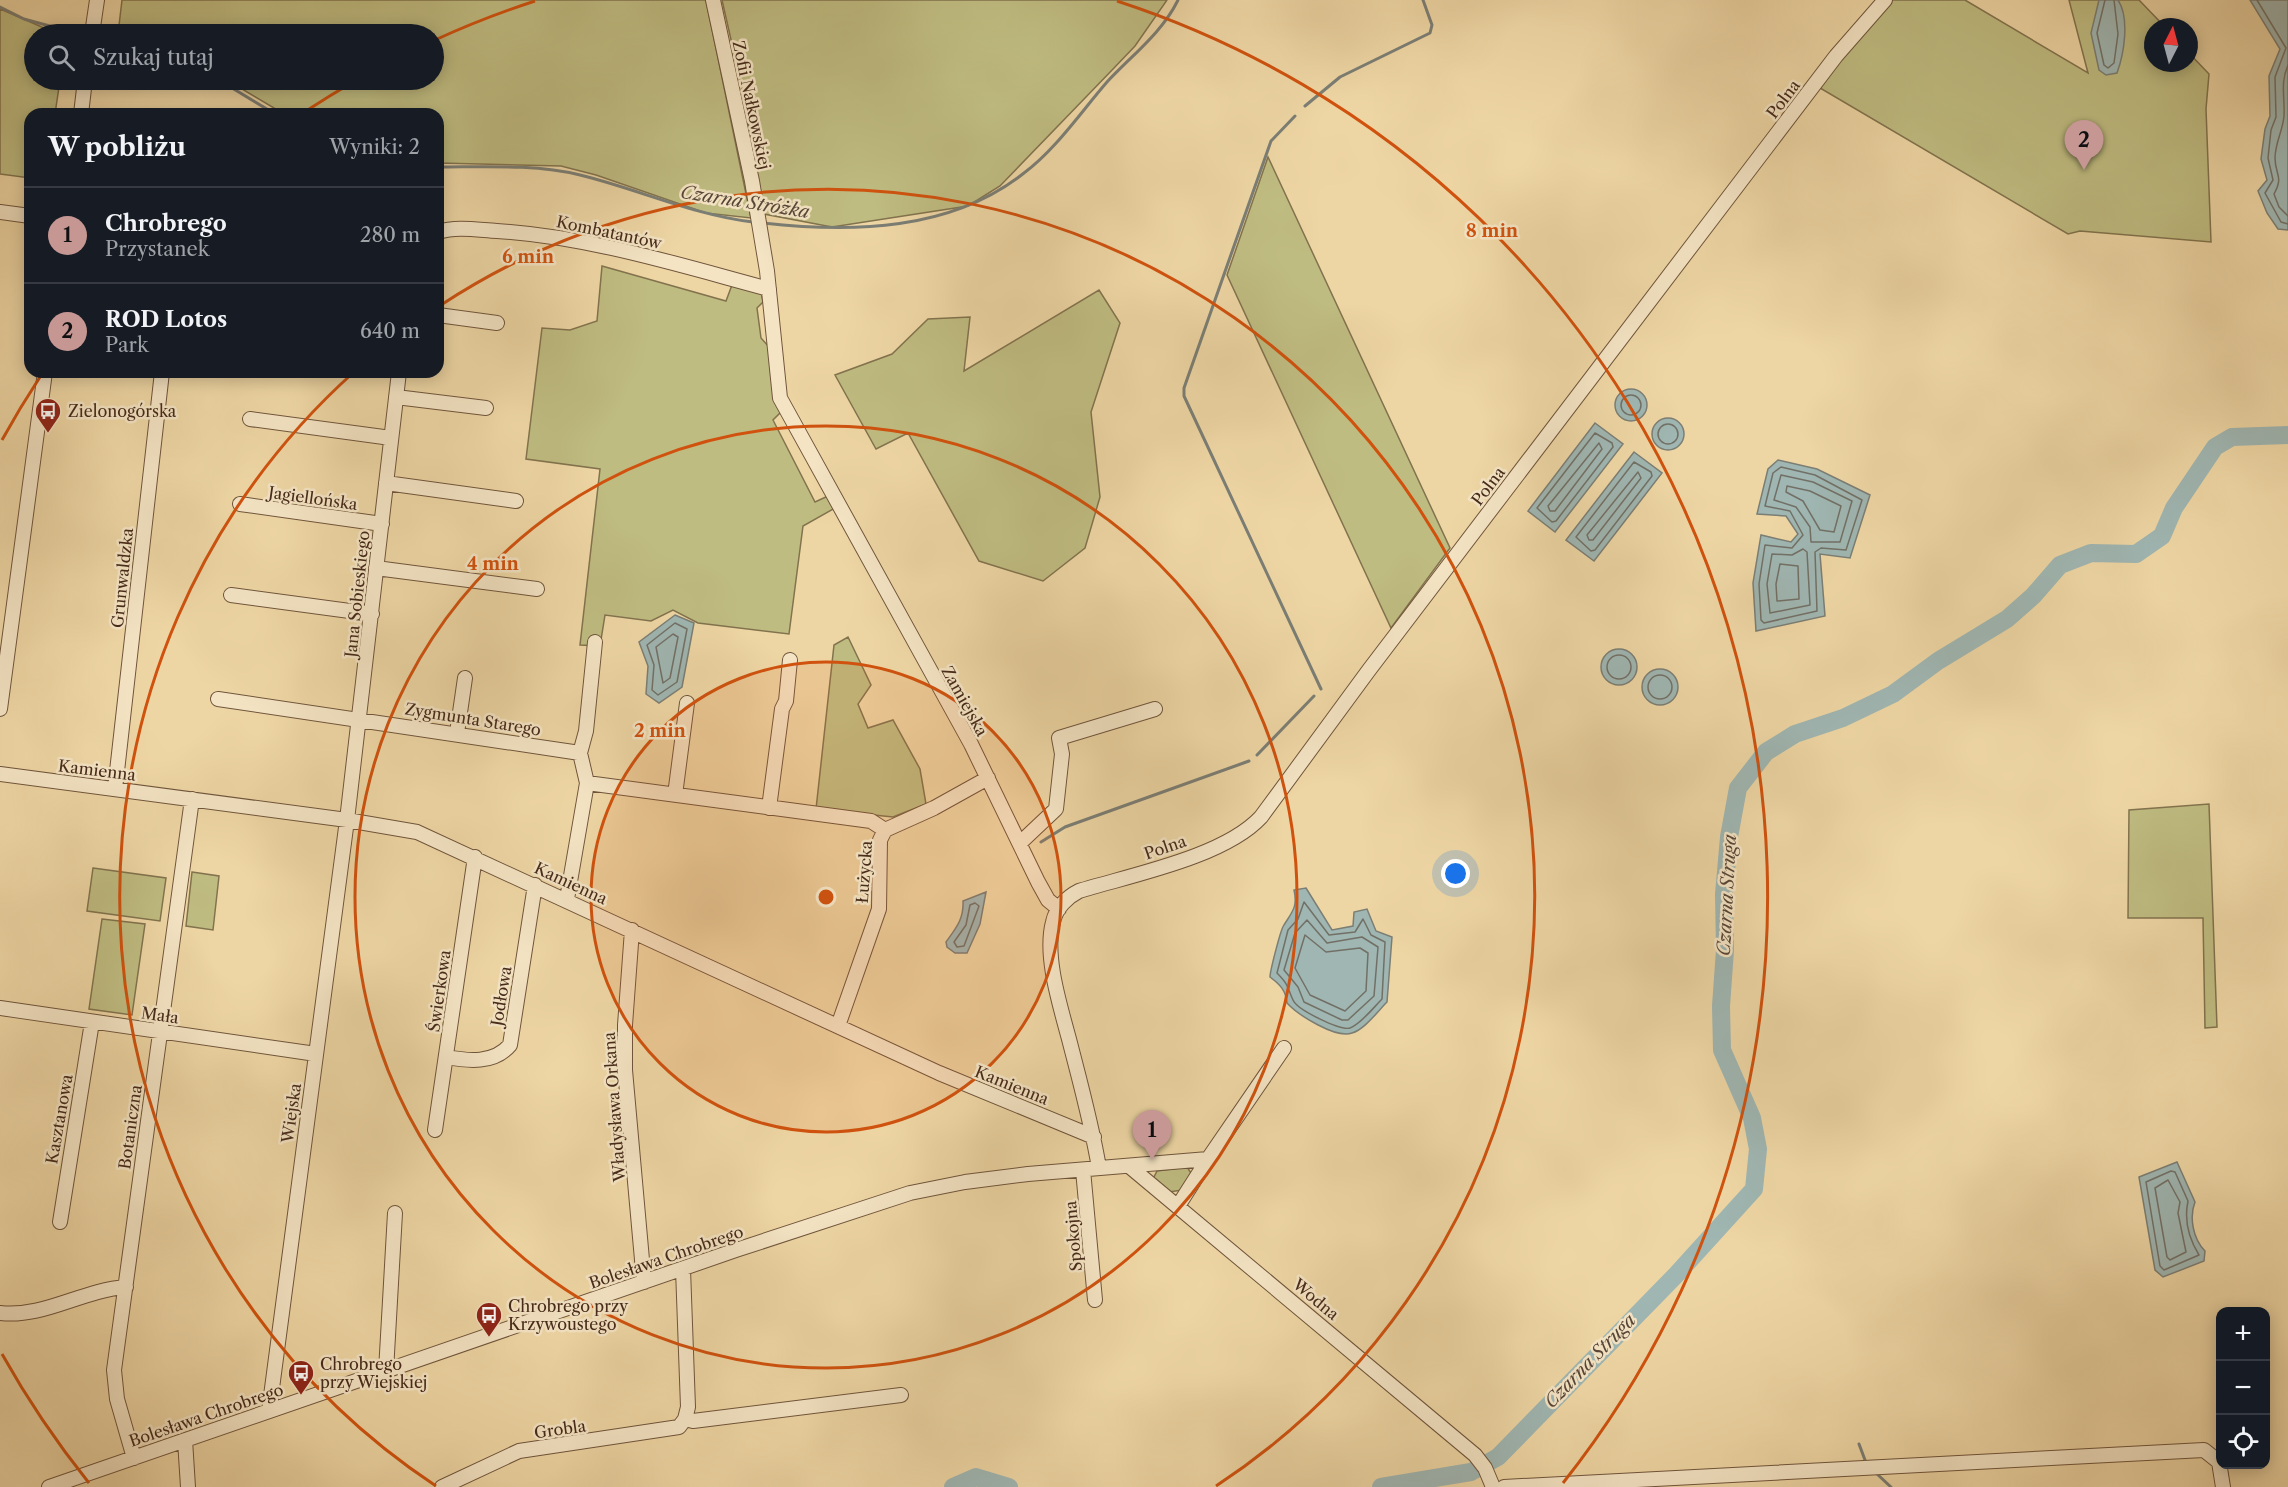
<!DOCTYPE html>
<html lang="pl">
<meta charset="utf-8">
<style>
:root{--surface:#171b24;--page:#20242c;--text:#f1f3f6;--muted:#9ea1a6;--line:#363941;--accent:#c59692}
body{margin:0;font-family:"Libre Caslon Text",serif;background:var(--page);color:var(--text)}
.controls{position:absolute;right:18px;bottom:18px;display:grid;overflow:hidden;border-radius:12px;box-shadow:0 3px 15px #0003}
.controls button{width:54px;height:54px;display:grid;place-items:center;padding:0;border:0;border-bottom:2px solid var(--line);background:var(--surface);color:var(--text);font:30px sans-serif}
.compass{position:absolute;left:2144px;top:18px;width:54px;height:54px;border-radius:50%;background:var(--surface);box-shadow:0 3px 15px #0003;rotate:6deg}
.you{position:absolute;left:1456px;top:874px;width:21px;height:21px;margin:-15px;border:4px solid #fff;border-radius:50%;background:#1a73e8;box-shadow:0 0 0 9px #1a73e833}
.badge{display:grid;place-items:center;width:39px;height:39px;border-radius:50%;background:var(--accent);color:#111;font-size:20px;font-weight:700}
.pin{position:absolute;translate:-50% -50px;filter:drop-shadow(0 2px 3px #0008)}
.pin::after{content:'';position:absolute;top:32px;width:21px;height:18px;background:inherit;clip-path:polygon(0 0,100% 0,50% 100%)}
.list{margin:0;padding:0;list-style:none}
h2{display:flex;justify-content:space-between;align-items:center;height:78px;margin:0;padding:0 24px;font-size:26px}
h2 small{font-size:20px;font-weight:400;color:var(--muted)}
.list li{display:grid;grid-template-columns:39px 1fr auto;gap:18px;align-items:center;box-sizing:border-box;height:96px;padding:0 24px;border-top:2px solid var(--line)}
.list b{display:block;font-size:22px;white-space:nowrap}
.list p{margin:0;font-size:20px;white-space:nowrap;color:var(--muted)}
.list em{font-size:20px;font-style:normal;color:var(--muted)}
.icon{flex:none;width:33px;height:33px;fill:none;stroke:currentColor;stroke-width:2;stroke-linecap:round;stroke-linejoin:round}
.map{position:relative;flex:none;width:2288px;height:1487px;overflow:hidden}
.search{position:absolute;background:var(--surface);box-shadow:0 3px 15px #0003;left:24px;top:24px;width:420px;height:66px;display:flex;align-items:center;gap:15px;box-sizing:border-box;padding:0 21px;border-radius:33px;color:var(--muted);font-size:22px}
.panel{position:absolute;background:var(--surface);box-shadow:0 3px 15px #0003;left:24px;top:108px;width:420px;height:270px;border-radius:18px}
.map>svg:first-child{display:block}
</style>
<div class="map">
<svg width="2288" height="1487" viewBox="0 0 2288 1487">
<rect width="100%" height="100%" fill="#eed6a4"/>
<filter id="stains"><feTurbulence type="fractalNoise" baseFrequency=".00333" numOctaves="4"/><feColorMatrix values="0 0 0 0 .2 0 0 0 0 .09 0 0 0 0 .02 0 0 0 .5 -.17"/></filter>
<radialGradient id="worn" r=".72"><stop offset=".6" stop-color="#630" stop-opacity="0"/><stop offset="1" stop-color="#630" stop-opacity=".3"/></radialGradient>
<path fill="#bfbc81" stroke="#82734e" stroke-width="1.5" d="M122,0H706L751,218L706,213L596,175L561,166L438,163V114H284L227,80H434V34H118Z
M722,0H1167L1135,46L1114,68L1000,186L968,206L832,227L764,214L742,88Z
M1891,0H1965L2088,73L2069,0H2139L2165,27H2153V63H2189V53L2209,74L2206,109L2211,242L2080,231L2068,234L1820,88L1871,20Z
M0,9L58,34H34V80H60L55,114H30V178L0,174Z
M1268,157L1450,548L1391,628L1227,275Z
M602,266L726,301L732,285L761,292L763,302L757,308L761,338L770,348L781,412L773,420L815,502L828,496L835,508L803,526L789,634L698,623L673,610L651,621L605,615L600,646L580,645L600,469L526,459L542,328L570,330L597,321Z
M1099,290L1120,323L1091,412L1100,497L1085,548L1043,581L979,561L908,433L876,449L835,375L892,354L928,319L970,317L964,371Z
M848,637L871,685L858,704L868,728L893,720L920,769L926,804L893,817L816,809L834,645Z
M2209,804L2217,1027L2205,1028L2203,918H2128L2129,810Z
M93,868L166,878L160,921L87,911Z
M192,872L219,876L213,930L186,926Z
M102,919L145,924L132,1015L89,1009Z
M1187,1167L1193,1176L1182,1190L1169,1192L1153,1179L1157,1171Z"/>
<path fill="#9fb6b2" stroke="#7b7e75" stroke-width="1.5" d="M2099,0H2118C2130,18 2124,54 2117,73L2106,75L2099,70L2091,33Z
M2250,0H2288V230L2278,229L2267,213L2258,191L2267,180L2261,159L2265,129L2270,116L2269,76L2280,49Z
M1615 405a16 16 0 1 1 32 0a16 16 0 1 1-32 0Z
M1652 434a16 16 0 1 1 32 0a16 16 0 1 1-32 0Z
M1595,423L1623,444L1555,532L1528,511Z
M1634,452L1662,473L1594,561L1566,540Z
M1778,460L1817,469L1870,495L1850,558L1820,554L1825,616L1756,631L1753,583L1761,535L1791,542L1798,534L1786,516L1757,514L1768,469Z
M675,615L694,623L682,687L659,703L646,694L648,666L639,642Z
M1601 667a18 18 0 1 1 36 0a18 18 0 1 1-36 0Z
M1642 687a18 18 0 1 1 36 0a18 18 0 1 1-36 0Z
M1306,888L1332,930L1353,926L1354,912L1367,909L1376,931L1392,937L1387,1002C1378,1011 1364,1030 1352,1033C1336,1039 1298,1015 1287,1003C1286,991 1280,984 1270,977C1270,971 1281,928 1284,925C1292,912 1298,907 1294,890Z
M986,892L980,924L967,953H955L947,947L946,942C956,928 964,919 963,901Z
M2177,1162L2195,1202C2189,1217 2193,1239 2205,1251L2204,1261L2163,1277L2155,1270L2139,1177Z"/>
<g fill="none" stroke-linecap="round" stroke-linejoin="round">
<path stroke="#727066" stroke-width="1.5" d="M2105,0L2097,33L2104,65L2108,68L2114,63L2118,34L2114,0
M2257,0L2286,48L2275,77L2276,117L2271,130L2268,158L2273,180L2265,193L2281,222L2288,224
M2288,65C2280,83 2285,97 2284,116C2283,130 2275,143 2275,158C2275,175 2284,176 2274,194L2279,207L2288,216
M1621 405a10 10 0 1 1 20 0a10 10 0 1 1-20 0Z
M1658 434a10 10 0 1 1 20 0a10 10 0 1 1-20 0Z
M1595,433L1612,443L1613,447L1556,521L1552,522L1537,508Z
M1599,443L1602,449L1555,511H1550L1548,506Z
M1634,462L1651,472L1652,476L1595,550L1591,551L1576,537Z
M1781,467L1815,475L1862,500L1846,550L1821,548L1815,552L1817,611L1764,623L1761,620L1759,584L1765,545L1792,548L1803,535L1790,511L1765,506L1773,473Z
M1638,472L1641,478L1593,540H1589L1587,535Z
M1781,475L1813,482L1852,501L1840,542H1811L1810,527L1796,507L1774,500Z
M1787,486L1810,491L1841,506L1834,532L1820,530L1803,501L1786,492Z
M1803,549L1807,552L1810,605L1770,613L1767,584L1772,554L1792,555Z
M1780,564L1798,566L1799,599L1777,601L1776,584Z
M675,623L687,629L677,682L658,695L652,690L654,665L647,645Z
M673,634L678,637L670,678L663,683L656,647Z
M1607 667a12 12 0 1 1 24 0a12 12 0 1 1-24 0Z
M1648 687a12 12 0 1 1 24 0a12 12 0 1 1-24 0Z
M1304,902L1329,935L1355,932L1363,919L1371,935L1385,942L1382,999C1374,1007 1361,1024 1350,1028C1341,1031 1297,1010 1293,1000C1287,987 1289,985 1277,973L1288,930L1298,919Z
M975,903L979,906L964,946L957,947L954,942L966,925L970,905Z
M1307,920L1327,943L1362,937L1378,947L1374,996L1348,1020H1342L1304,1002L1298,987L1284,970L1295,933Z
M1305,935L1326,952L1360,948L1368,953L1366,991L1345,1011L1310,995L1295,968Z
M2171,1171L2175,1172L2188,1201C2184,1220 2189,1239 2199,1255L2164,1270L2160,1266L2146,1182Z
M2168,1180L2180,1202L2178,1213L2186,1252L2170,1260L2167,1257L2155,1188Z"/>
<path stroke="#7b7e75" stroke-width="3" d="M0,7L24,19L79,34
M219,80L275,114
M1305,106L1340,77L1430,33L1432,25L1423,0
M1295,116L1271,141L1184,388V396L1321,689
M438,167C484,167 535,164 580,175C638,189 693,215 753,222
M763,223C852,233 951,231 1024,173C1056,149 1081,112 1107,82C1131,56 1162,33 1178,0
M1257,755L1314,696
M1041,842L1065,827L1249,761
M1859,1444L1865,1460
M1877,1474L1891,1487"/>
<path stroke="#9fb6b2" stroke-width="18" d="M953,1487L976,1477L1009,1487
M1381,1487L1471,1472L1498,1457L1675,1276L1754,1189L1758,1149L1752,1118L1722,1050L1721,1006L1725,950L1724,894L1729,837L1738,788L1766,752L1795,734L1843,718L1893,694L1938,661L2007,619L2033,596L2060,565L2091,553L2136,554L2162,536L2174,508L2215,447L2232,437L2288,435"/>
<g stroke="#70553c" stroke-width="16">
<path id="minor" d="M713,0L752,181L767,271L780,398L971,744L1038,882L1048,900L1059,909
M92,34L97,0
M81,114L85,80
M0,212L30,216
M438,232C457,226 478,230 497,231C591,237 679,265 769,289
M438,315L497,323
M396,397L486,408
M250,419L391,438
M386,483L516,501
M240,504L382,524
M376,568L537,589
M231,595L372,614
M218,699L580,753L587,783L567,899
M0,709L45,372
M457,733L465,678
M580,753L586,731L595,642
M0,774L347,820L417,832L939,1073L1094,1137
M587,783L871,821L885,830
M115,789L162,372
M675,795L687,703
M769,808L782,709L786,701L790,660
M1020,843L1056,809L1062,754L1059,738L1155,709
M632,930L625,1025V1070L644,1282
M0,1008L316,1054
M838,1026L879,909L880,840L885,830L934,808L988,778
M446,1057C468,1061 494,1064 510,1045L535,885
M435,1130L475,857
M1129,1166L1475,1455L1485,1468L1493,1487
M1099,1168C1092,1125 1080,1082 1069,1039C1060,1005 1044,956 1053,922C1056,908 1067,897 1079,891C1131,875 1224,857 1261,817L1369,670L1836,56L1885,0
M1083,1170L1095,1300
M1178,1206L1208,1159
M60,1222L92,1022
M0,1313C44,1318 82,1290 126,1287
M386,1371L395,1213
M269,1411L347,820L399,372
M685,1419L693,1421L901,1395
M185,1440L188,1487
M134,1458L117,1399L114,1370L192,799
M49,1487L736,1250L910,1193L965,1182L1028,1174L1208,1159L1284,1048
M442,1487L519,1451L679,1427L685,1419L688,1407L683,1269
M1504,1487L2204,1450L2219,1462L2223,1487"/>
</g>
<use href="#minor" stroke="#f4e4c4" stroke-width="14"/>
</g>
<circle cx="826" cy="897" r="235" fill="#d0520e" fill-opacity=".12"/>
<g fill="none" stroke="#d0520e" stroke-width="3">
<circle cx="826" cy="897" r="235"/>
<circle cx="826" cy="897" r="471"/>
<path d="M436 1486A706 706 0 0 1 354 372M441 305A706 706 0 0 1 1216 1486"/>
<path d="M89 1483A942 942 0 0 1 2 1354M2 440A942 942 0 0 1 40 377M306 111A942 942 0 0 1 355 81M435 40A942 942 0 0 1 535 1M1117 1A942 942 0 0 1 1563 1483"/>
</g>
<defs>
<g id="bus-pin" transform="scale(1.35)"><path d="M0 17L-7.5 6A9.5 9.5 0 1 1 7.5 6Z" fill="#8f2418" stroke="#f4e4c4"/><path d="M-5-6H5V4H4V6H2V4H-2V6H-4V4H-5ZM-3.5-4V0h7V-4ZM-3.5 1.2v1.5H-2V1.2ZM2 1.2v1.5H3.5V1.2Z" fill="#fff"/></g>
</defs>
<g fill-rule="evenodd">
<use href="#bus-pin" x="48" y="411"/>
<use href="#bus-pin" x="489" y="1315"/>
<use href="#bus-pin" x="301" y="1373"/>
</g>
<g text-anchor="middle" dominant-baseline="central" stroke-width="5" stroke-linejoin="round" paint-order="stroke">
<g font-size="16" fill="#462a1a" stroke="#f4e4c4">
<text transform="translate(1783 99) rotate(-53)">Polna</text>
<text transform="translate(752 105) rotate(78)">Zofii Nałkowskiej</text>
<text transform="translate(609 232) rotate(12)">Kombatantów</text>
<text transform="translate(1488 486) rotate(-53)">Polna</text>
<text transform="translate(313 498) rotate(8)">Jagiellońska</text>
<text transform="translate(122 578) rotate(-84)">Grunwaldzka</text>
<text transform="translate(357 594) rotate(-84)">Jana Sobieskiego</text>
<text transform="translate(965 701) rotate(61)">Zamiejska</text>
<text transform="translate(473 719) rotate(9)">Zygmunta Starego</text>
<text transform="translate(97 770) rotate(7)">Kamienna</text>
<text transform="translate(1165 847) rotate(-19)">Polna</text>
<text transform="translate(864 872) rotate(-86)">Łużycka</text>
<text transform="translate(571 883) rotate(25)">Kamienna</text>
<text transform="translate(439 991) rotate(-82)">Świerkowa</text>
<text transform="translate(501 996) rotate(-81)">Jodłowa</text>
<text transform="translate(160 1015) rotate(8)">Mała</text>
<text transform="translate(1012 1085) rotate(22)">Kamienna</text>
<text transform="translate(614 1107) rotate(-94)">Władysława Orkana</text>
<text transform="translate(291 1113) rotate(-82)">Wiejska</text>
<text transform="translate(59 1119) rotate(-80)">Kasztanowa</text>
<text transform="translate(130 1127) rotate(-82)">Botaniczna</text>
<text transform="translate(1073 1236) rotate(-95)">Spokojna</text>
<text transform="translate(666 1257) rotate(-19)">Bolesława Chrobrego</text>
<text transform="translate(1316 1299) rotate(40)">Wodna</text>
<text transform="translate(206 1415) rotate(-19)">Bolesława Chrobrego</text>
<text transform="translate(560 1429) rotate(-8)">Grobla</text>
</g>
<g font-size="16" fill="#462a1a" stroke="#f4e4c4" text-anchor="start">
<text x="68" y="411">Zielonogórska</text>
<text x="508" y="1306">Chrobrego przy<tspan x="508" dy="18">Krzywoustego</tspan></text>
<text x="320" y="1364">Chrobrego<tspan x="320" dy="18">przy Wiejskiej</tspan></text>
</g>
<g font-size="18" font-style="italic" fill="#584638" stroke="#f4e4c4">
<text transform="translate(745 202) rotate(9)">Czarna Stróżka</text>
<text transform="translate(1727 895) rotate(-87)">Czarna Struga</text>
<text transform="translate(1590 1361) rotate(-46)">Czarna Struga</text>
</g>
</g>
<circle cx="826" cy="897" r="9" fill="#d0520e" stroke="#f4e4c4" stroke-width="3"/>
<g font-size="18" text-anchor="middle" font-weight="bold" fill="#d0520e" stroke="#f4e4c4" stroke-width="5" stroke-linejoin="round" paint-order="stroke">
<text x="1492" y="237">8 min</text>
<text x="528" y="263">6 min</text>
<text x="493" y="570">4 min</text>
<text x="660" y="737">2 min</text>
</g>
<rect width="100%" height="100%" filter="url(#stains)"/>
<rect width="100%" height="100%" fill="url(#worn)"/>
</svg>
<div class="controls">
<button>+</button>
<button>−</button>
<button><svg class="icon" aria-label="locate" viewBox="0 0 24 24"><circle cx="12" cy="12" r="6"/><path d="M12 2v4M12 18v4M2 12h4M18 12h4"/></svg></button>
</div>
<svg class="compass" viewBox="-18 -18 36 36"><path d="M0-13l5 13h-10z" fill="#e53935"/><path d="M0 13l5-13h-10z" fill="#9ea1a6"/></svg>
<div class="you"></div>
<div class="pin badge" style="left:1152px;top:1160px">1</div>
<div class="pin badge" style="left:2084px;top:170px">2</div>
<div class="search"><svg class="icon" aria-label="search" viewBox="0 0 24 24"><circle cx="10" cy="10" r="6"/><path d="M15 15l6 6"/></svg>Szukaj tutaj</div>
<section class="panel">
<h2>W pobliżu<small>Wyniki: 2</small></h2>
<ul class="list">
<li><span class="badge">1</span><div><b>Chrobrego</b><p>Przystanek</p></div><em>280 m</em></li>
<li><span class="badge">2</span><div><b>ROD Lotos</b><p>Park</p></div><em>640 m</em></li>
</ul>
</section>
</div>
